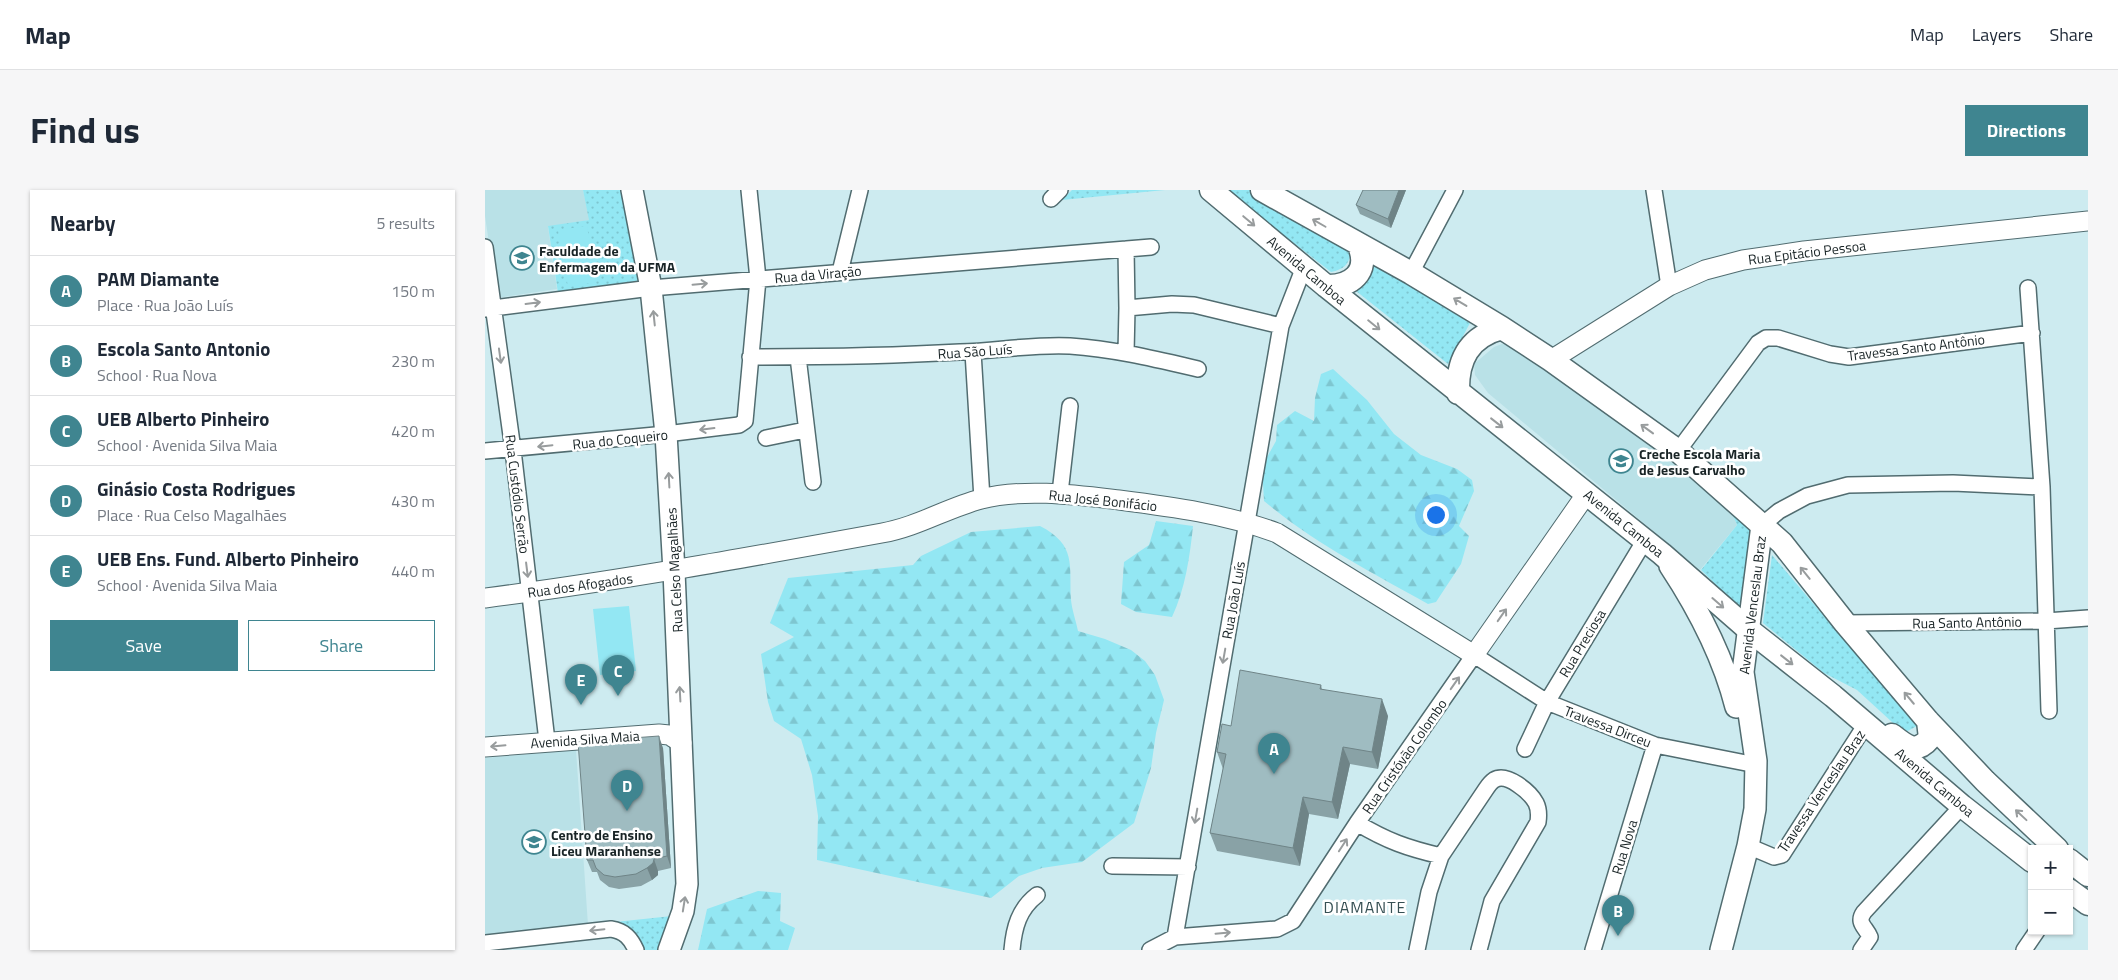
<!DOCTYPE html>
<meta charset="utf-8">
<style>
:root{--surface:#fff;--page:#f6f6f7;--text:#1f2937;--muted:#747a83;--line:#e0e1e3;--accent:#3f8590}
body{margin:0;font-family:"Titillium Web",sans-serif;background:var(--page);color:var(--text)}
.controls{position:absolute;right:15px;bottom:15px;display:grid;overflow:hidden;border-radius:0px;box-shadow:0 1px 4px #0004}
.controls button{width:45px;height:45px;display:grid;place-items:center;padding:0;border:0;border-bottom:1px solid var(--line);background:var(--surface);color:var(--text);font:25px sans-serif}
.you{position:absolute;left:950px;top:324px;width:18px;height:18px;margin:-12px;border:4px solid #fff;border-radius:50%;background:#1a73e8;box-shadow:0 0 0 8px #1a73e833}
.badge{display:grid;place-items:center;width:32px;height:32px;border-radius:50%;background:var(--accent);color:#fff;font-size:16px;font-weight:700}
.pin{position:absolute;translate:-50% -41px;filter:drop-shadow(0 1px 2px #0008)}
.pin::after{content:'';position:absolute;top:26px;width:18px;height:15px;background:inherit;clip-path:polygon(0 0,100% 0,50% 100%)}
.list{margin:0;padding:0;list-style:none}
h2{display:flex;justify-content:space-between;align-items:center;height:65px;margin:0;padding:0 20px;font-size:21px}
h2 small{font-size:16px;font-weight:400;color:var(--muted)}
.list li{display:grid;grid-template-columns:32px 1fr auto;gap:15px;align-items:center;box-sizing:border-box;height:70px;padding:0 20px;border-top:1px solid var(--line)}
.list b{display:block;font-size:19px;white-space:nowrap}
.list p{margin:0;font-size:16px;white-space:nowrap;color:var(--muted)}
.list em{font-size:16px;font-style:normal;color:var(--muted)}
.actions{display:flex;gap:10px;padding:15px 20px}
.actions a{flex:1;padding:11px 0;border:1px solid var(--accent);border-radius:0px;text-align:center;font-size:18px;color:var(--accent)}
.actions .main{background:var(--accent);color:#fff}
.map{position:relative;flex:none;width:1603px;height:760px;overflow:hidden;border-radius:0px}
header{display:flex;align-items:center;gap:30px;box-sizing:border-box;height:70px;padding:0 25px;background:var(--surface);border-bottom:1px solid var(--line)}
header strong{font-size:24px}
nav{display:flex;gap:28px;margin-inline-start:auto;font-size:18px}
.intro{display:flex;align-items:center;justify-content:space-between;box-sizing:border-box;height:120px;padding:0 30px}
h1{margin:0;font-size:35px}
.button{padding:12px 22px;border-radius:0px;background:var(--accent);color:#fff;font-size:18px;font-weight:700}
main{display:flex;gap:30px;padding:0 30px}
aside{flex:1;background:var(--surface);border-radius:0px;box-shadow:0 1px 4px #0004}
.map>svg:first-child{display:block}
</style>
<header>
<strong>Map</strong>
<nav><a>Map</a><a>Layers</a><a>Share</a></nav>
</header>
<div class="intro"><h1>Find us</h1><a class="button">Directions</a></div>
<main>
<aside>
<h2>Nearby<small>5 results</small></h2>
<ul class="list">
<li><span class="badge">A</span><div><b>PAM Diamante</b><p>Place · Rua João Luís</p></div><em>150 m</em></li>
<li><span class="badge">B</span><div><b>Escola Santo Antonio</b><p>School · Rua Nova</p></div><em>230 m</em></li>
<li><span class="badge">C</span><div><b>UEB Alberto Pinheiro</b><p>School · Avenida Silva Maia</p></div><em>420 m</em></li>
<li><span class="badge">D</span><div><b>Ginásio Costa Rodrigues</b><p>Place · Rua Celso Magalhães</p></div><em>430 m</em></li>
<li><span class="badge">E</span><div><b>UEB Ens. Fund. Alberto Pinheiro</b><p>School · Avenida Silva Maia</p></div><em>440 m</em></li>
</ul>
<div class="actions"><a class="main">Save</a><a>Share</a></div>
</aside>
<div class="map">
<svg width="1603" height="760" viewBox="0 0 1603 760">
<defs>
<pattern id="forest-firs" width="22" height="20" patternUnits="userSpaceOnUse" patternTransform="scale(1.25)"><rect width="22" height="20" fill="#93e7f3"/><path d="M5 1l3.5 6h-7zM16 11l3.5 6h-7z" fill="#7ec6d0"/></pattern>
<pattern id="park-dots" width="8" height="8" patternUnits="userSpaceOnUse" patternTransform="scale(1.25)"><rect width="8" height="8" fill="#93e7f3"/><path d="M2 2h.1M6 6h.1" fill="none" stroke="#7ec6d0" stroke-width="1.8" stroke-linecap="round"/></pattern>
</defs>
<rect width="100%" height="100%" fill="#cdebf0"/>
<path fill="#b9e1e7" d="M0,0H98L105,30L63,37L72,99L12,108L0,26Z
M1017,154L1024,155L1130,226L1244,316L1252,335L1215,380L1003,203L990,185L989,174L1009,157Z
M91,560L103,735L0,747V568Z"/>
<path fill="url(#forest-firs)" d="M848,179L882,210L909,244L936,265L972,279L987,290L989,301L974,336L984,346L976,374L951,412L943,414C886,382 829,353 779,311L777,276L791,251L792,235L810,221L829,231L830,208L836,184Z
M671,331L708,336C705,366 700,400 687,427L651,422L636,414L639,372L664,355Z
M555,336C592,355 584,375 586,410C587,420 591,431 593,441L620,449L646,460L660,471L670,485L679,510L671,543L666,578L649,633L597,672L557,678L534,686L506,708L332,670L333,626L327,585L316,549L289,531L283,512L276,464L309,447L285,433L303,388L428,375L436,366L486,342Z
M273,701L296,703L295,731L310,738L303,760H213L222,719Z"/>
<path fill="url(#park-dots)" d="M98,0H137L154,84L151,93L73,103L63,36L104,30Z
M587,0H680L577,10Z
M741,0H767L866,61C864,74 860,79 846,82Z
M888,73L985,133L963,174L871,101Z
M1244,316L1263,333L1267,344L1259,422L1216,380L1252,335Z
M1287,365L1432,536L1419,543L1372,500L1339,483L1278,433Z
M187,726L175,760H157L130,732Z"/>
<path fill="#93e7f3" d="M102,36L111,92L83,97L73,40Z
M144,416L151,481L115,485L108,419Z"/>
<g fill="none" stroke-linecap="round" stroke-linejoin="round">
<g stroke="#516c70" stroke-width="18">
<path id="minor" d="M1169,0L1184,96
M566,9L575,0
M0,57L28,260L62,551
M641,59L642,118L641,163
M355,82L375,0
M926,83L970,0
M1543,98L1557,297L1564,521
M642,118L687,114L709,115L796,136
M0,119L166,98L666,57
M488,162L497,309
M265,167C336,167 405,166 475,162C512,161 548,154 585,156C629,159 670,169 713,179
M313,167L328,292
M281,248L320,240
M0,261L181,244L254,235L260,231L273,89L264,0
M1193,261L1273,153L1281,148H1293L1345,164L1364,167L1547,143
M575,303L585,216
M1277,335L1294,321L1322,306L1363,295L1468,293L1557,297
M1360,433L1561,431L1603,428
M1040,559L1062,512L1160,350
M872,633C902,651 922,658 956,666
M1263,656L1289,667L1297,665L1381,534
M627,676L703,677
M690,747L796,136L819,77
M0,753L126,739C140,741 146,749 151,760
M527,760C529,737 534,719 552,705
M665,760L690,747L792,739L808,731L872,633L989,465L1062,512L1170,555L1261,573L1271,571
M932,760L944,702L956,666L1001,599C1003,596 1006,592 1009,590C1022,582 1045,602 1051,613C1054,619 1054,625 1053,632L1007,711L994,760
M1108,760L1170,555
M1376,760L1385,747C1381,737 1371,733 1379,722L1477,616
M1539,760L1552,741"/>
</g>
<g stroke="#516c70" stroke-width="21">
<path id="tertiary" d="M1066,170L1184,96L1220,80L1258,70L1319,61L1603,31
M0,408C133,391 265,367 397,343C432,337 462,318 496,309C539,298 591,305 634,310C688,317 741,324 792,343L989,465L1102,303
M0,557L174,544L184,545L197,553"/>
</g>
<g stroke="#516c70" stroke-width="24">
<path id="secondary" d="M147,0L166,98L181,244L189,381L202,694L198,721L184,760
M1185,376C1214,420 1238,466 1251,517
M1236,760L1263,656L1270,619L1271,571L1258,482L1277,335"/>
</g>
<g stroke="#516c70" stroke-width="25">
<path id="primary" d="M726,0L841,96L1177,364L1264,440L1348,506L1477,616L1547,671
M777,0L926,83L1017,138L1066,170L1193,261L1297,353L1360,433L1443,531L1500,591L1572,659
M841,96C866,97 885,82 874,56
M973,203C972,169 984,147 1017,138
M1407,545C1421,556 1431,565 1445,548L1443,531
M1584,670L1603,685
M1584,700L1603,714"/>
</g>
<use href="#minor" stroke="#fff" stroke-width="15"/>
<use href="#tertiary" stroke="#fff" stroke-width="19"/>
<use href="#secondary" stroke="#fff" stroke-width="21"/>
<use href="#primary" stroke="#fff" stroke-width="22"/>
</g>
<path fill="#89a2a6" d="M878,0H921L906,38L875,24L871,15Z
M836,495L837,499L903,526L893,579L865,574L853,629L824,624L815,676L732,661L725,643L738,579L732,562L746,536Z
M178,558L186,678L173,681V685L167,690L156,696L134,699L124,697L115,690L112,682H107L102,670Z"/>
<path fill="#6f8487" d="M914,0H921L906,38L903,29Z
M897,509L903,526L893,579L887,562Z
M174,546L178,558L186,678L182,666Z
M858,557L865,574L853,629L847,612Z
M818,607L824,624L815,676L808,658Z
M169,669L173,681V685L167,690L162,678Z"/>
<path fill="#9fbcc1" stroke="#6f8487" d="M878,0H914L903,29L871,15Z
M755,480L836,495L835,499L897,509L887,562L858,557L847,612L818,607L808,658L725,643L741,564L732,562L737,534L746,536Z
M174,546L182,666L169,669L168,673L162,678L151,684L130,687L119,685L111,678L108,670H102L93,552Z"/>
<defs><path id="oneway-shaft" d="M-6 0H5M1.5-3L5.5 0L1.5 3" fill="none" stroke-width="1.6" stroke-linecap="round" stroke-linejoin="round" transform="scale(1.25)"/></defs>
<g stroke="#989c9d">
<use href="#oneway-shaft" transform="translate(764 31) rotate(40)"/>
<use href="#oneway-shaft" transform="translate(834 33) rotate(-150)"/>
<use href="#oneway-shaft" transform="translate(215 94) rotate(-5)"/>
<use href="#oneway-shaft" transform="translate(975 112) rotate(-149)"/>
<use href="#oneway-shaft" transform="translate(48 113) rotate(-7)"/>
<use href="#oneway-shaft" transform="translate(169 128) rotate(-96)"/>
<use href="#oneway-shaft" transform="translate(889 135) rotate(39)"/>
<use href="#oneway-shaft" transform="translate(15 166) rotate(82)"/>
<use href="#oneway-shaft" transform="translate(1012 233) rotate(38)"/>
<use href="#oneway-shaft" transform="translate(222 239) rotate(173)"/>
<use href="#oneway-shaft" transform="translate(1162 239) rotate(-144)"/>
<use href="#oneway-shaft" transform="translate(60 256) rotate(174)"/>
<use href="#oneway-shaft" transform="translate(184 290) rotate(-93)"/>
<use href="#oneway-shaft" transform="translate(42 380) rotate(83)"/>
<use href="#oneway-shaft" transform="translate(1320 383) rotate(-129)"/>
<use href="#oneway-shaft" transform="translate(1233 413) rotate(41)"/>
<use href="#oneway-shaft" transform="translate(1017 425) rotate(-55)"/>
<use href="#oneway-shaft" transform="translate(739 466) rotate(100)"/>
<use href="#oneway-shaft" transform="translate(1302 470) rotate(38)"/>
<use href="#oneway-shaft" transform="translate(970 493) rotate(-55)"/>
<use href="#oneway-shaft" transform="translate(195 504) rotate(-93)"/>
<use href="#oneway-shaft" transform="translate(1424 508) rotate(-130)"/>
<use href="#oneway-shaft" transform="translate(13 556) rotate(175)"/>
<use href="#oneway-shaft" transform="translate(1536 625) rotate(-137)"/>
<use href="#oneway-shaft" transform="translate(711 626) rotate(100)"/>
<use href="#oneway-shaft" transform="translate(858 655) rotate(-57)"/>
<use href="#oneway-shaft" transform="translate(199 714) rotate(-81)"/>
<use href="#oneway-shaft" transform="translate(112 740) rotate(174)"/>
<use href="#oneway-shaft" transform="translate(738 743) rotate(-5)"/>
</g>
<defs>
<g id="university-ring" transform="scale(1.25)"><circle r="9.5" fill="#fff" stroke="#3f8590" stroke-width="1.5"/><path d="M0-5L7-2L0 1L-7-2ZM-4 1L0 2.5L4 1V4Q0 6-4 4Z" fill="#3f8590"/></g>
<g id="school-ring" transform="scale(1.25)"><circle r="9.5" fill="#fff" stroke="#3f8590" stroke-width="1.5"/><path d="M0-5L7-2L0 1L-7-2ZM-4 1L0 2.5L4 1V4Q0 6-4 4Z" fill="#3f8590"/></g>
</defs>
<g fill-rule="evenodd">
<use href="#university-ring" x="37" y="68"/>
<use href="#school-ring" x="1136" y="271"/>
<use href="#school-ring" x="49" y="652"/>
</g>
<g text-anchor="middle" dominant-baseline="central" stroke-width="5" stroke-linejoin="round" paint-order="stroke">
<g font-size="14" font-weight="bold" fill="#192426" stroke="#fff" text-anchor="start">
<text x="54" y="60">Faculdade de<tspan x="54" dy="16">Enfermagem da UFMA</tspan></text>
<text x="1154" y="263">Creche Escola Maria<tspan x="1154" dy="16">de Jesus Carvalho</tspan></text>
<text x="66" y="644">Centro de Ensino<tspan x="66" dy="16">Liceu Maranhense</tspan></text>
</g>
<g font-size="14" fill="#192426" stroke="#fff">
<text transform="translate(1322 62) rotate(-7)">Rua Epitácio Pessoa</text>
<text transform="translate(822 80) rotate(40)">Avenida Camboa</text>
<text transform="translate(333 84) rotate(-5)">Rua da Viração</text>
<text transform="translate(1431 157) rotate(-7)">Travessa Santo Antônio</text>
<text transform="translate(490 161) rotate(-4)">Rua São Luís</text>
<text transform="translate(135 249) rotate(-6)">Rua do Coqueiro</text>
<text transform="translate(33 304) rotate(83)">Rua Custódio Serrão</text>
<text transform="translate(618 310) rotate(6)">Rua José Bonifácio</text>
<text transform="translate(1139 333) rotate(39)">Avenida Camboa</text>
<text transform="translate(189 380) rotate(-93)">Rua Celso Magalhães</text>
<text transform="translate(95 395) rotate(-8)">Rua dos Afogados</text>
<text transform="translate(748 410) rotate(-80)">Rua João Luís</text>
<text transform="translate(1267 415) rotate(-83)">Avenida Venceslau Braz</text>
<text transform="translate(1482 432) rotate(-1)">Rua Santo Antônio</text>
<text transform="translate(1097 453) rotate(-59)">Rua Preciosa</text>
<text transform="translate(1123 536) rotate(21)">Travessa Dirceu</text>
<text transform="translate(100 549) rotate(-4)">Avenida Silva Maia</text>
<text transform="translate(919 566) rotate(-55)">Rua Cristóvão Colombo</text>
<text transform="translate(1450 592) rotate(40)">Avenida Camboa</text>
<text transform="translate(1336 601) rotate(-56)">Travessa Venceslau Braz</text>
<text transform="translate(1139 657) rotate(-73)">Rua Nova</text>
</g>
<g font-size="16" letter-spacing="1" fill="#365054" stroke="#fff">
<text x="880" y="717">DIAMANTE</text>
</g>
</g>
</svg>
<div class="controls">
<button>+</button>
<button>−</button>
</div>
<div class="you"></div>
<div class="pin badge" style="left:789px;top:584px">A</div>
<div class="pin badge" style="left:1133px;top:746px">B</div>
<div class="pin badge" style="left:133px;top:506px">C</div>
<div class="pin badge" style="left:142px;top:621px">D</div>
<div class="pin badge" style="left:96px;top:515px">E</div>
</div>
</main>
